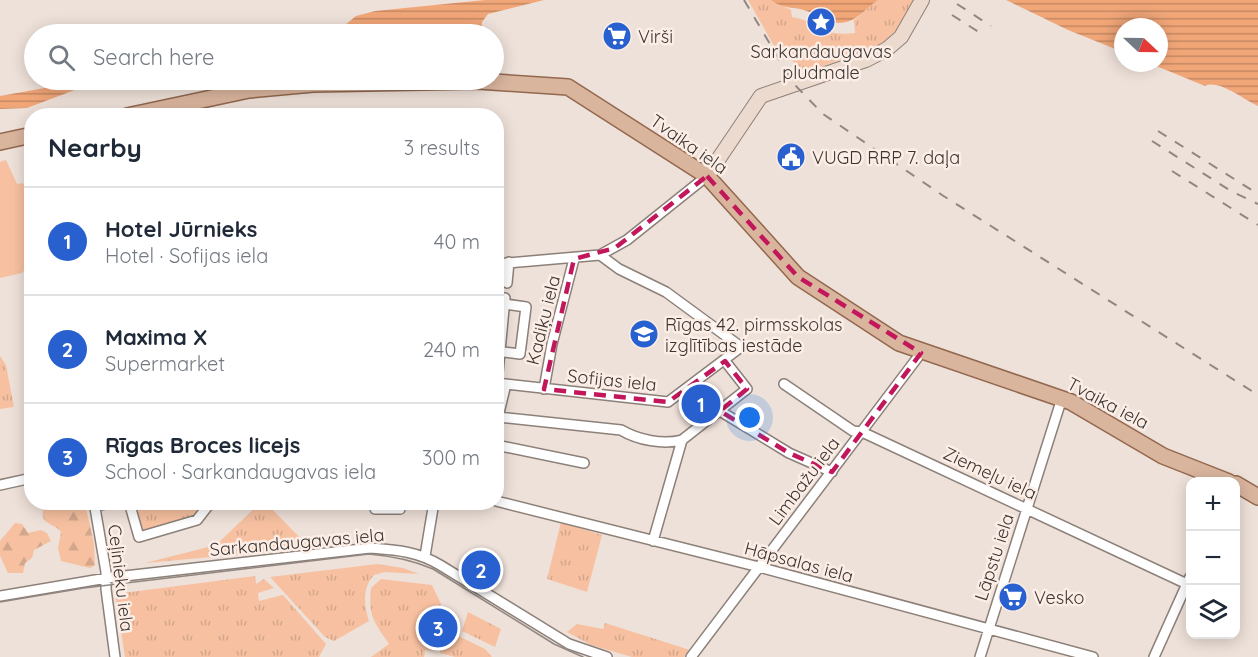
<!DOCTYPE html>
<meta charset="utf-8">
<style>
:root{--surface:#fff;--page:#f6f6f7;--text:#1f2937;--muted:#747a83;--line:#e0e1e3;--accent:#2861cf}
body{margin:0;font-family:Quicksand,sans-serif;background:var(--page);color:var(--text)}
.controls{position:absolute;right:18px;bottom:18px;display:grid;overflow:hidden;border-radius:12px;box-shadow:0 3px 15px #0003}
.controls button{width:54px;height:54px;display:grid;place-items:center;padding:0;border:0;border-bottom:2px solid var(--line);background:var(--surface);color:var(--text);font:30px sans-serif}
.compass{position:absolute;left:1114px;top:18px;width:54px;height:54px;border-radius:50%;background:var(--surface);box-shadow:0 3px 15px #0003;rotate:112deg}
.you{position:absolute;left:750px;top:418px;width:21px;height:21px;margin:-15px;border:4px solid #fff;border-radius:50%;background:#1a73e8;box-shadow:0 0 0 9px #1a73e833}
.badge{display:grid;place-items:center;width:39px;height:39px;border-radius:50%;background:var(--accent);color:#fff;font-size:20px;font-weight:700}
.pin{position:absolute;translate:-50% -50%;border:3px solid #fff;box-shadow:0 2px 6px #0006}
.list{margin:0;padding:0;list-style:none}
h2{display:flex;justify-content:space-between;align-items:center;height:78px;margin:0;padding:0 24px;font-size:26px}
h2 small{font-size:20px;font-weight:400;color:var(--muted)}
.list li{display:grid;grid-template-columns:39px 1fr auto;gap:18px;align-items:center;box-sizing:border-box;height:108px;padding:0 24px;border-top:2px solid var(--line)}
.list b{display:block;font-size:22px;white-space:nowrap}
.list p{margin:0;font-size:20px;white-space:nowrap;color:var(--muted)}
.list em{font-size:20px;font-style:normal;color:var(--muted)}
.icon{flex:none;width:33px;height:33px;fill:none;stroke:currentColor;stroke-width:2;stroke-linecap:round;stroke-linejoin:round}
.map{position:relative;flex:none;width:1258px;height:657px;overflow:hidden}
.search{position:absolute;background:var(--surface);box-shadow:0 3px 15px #0003;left:24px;top:24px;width:480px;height:66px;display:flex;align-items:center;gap:15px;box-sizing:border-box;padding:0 21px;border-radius:33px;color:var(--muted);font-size:22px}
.panel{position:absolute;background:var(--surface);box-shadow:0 3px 15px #0003;left:24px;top:108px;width:480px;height:402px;border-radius:24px}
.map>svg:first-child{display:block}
</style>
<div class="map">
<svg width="1258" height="657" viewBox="0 0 1258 657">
<defs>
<pattern id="grass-tufts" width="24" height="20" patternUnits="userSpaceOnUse" patternTransform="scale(1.5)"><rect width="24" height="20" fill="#f7c1a1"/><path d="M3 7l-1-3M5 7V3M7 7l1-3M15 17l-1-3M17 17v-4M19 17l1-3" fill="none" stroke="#d4a68b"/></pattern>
<pattern id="forest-firs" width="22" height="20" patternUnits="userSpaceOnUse" patternTransform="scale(1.5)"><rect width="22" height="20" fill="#f7c1a1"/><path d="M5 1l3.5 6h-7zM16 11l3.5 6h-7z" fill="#d4a68b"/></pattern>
<pattern id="water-rules" width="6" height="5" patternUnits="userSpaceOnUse" patternTransform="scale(1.5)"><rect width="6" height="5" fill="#f1a678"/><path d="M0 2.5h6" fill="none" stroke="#c48863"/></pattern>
</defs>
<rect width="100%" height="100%" fill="#eee1d9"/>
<path fill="url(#grass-tufts)" d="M748,0H771L791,10L792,17C821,22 819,37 855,33L854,20L878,0H914L900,27L879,46L806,72L787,57L782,60Z
M0,356L6,365L14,407L0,409Z
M208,502L197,518L141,535L133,503Z
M261,502L266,503L310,548L145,563L216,545Z
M561,522L602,535L587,592L547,579Z
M377,564L403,568L419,574L385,572L374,575C362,587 364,606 369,621L334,641L325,637L270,577Z
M255,576L256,584L264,579L274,588L258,593L259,601L283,595L326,644L319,657H125L115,594Z
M381,579L432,585L441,604L436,651L425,650L424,657H371L389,644C374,622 368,616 371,588Z
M468,612L501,629L495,647L462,631Z
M605,623L690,650L684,657H632L591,645L567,632L577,624L603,629Z
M442,628L485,649L492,657H455L440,653Z"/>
<path fill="url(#forest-firs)" d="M55,503H85L94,544L95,565L90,568L61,561L58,548L61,532C55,523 40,525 43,510L55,507Z
M15,523L22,524L28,533L41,530L47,533L51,541L34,550L32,558L25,563L23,573H8L0,556V541Z"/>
<path fill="#f7c1a1" d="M6,160L17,184L23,183L25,187H30L31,263L22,273L0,278V162Z"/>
<path fill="url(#water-rules)" d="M485,0H544L488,14L482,22L481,34H298L345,25L356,16L375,11Z
M771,0H878C858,15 851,29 824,20C818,18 813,13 807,11C793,6 785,10 771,0Z
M1006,0H1258V106C1244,100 1219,79 1205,86L1149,63H1159V27H1123V52L1068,30Z
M89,80H142L85,89L80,88L27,108L0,109V96Z"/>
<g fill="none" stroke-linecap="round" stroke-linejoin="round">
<g stroke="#8c8079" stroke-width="12">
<path id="street" d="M496,264L600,255L627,240L707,176
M507,283L509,262
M496,351L520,354L526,307L505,304
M496,383L668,402L741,347L666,292L619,269L600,255
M497,383L505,298
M506,384L498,417L621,430C638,440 663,445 682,440L747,389L725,361
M784,384L853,431L862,432L1187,584
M544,389L552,344L574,259
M720,411L789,453L832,472
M496,445L584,463
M0,485L32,478
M496,501L759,567L1093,657
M94,502L106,572V589L115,657
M129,502L139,537L197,520L211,502
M95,506L115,502
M375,509H400L401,502
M653,541L682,440
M425,556L434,502
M0,596L107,578L370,548C396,550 417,551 440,565L569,644L607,657
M691,657L921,353
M980,657L1062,398
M1154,657L1190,577"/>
</g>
<g stroke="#8c8079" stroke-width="16">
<path id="secondary" d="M707,176L761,96L866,60L887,49L901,37L922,0"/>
</g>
<g stroke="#92684e" stroke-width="18">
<path id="primary" d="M127,116L249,90L313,84L478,81L568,87L707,176L798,277L899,343L1071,402L1163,456L1229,482
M0,142L32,135
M1236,484L1258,497"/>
</g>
<use href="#street" stroke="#fff" stroke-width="9"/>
<use href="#secondary" stroke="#ecdace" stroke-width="14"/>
<use href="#primary" stroke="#dab59e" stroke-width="15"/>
<path stroke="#908782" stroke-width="1.5" d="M0,602L84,588L369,554C392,556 412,560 433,569L554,644L583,657"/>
<path stroke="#908782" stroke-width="2" stroke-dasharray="10 10" stroke-linecap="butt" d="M744,0L793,83L823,114L942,195L1258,395
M957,4L991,26
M952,15L985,36
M1158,131L1258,194
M1152,141L1231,191L1258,204
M1172,171L1258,225"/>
</g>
<path fill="none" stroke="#c2185b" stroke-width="4.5" stroke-dasharray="12 8" stroke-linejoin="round" d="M707,176L798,277L921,353L832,472L789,453L720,411L747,389L725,361L668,402L544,389L574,259L615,248Z"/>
<defs>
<g id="sight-disc" transform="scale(1.5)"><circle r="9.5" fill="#2861cf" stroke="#fceee6"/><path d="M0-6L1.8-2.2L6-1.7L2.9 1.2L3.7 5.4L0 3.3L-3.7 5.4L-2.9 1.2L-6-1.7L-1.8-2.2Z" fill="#fff"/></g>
<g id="supermarket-disc" transform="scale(1.5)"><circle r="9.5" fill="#2861cf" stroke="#fceee6"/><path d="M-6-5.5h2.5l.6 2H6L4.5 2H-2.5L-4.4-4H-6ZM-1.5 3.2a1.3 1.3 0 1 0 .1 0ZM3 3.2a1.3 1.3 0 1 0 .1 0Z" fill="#fff"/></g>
<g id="civic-disc" transform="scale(1.5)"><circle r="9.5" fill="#2861cf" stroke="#fceee6"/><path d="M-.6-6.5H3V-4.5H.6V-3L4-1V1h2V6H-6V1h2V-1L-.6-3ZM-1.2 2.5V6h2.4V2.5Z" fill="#fff"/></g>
<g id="school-disc" transform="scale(1.5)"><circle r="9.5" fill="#2861cf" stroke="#fceee6"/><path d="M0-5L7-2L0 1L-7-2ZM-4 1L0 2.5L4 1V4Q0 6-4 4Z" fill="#fff"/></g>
</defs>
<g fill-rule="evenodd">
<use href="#sight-disc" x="821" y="22"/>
<use href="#supermarket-disc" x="617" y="36"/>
<use href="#civic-disc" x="791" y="157"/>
<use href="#school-disc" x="644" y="334"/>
<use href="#supermarket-disc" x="1013" y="597"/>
</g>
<g text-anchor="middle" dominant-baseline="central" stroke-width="5" stroke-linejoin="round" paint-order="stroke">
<g font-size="18" fill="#3a3532" stroke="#fceee6" text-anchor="start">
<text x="638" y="36">Virši</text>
<text x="821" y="51" text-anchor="middle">Sarkandaugavas<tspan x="821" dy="21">pludmale</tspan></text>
<text x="812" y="157">VUGD RRP 7. daļa</text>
<text x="665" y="324">Rīgas 42. pirmsskolas<tspan x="665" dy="21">izglītības iestāde</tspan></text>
<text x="1034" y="597">Vesko</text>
</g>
<g font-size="18" fill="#3a3532" stroke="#fceee6">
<text transform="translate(689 144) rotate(35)">Tvaika iela</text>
<text transform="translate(543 320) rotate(-76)">Kadiķu iela</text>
<text transform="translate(612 380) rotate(6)">Sofijas iela</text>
<text transform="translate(1108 403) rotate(28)">Tvaika iela</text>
<text transform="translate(990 473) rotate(25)">Ziemeļu iela</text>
<text transform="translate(804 481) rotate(-53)">Limbažu iela</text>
<text transform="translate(297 542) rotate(-5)">Sarkandaugavas iela</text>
<text transform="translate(994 557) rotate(-72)">Lāpstu iela</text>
<text transform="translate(799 562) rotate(15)">Hāpsalas iela</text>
<text transform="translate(121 578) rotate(83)">Ceļinieku iela</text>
</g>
</g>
</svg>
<div class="controls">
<button>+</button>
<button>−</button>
<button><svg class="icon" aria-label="layers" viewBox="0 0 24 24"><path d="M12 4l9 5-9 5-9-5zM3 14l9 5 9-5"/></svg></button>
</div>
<svg class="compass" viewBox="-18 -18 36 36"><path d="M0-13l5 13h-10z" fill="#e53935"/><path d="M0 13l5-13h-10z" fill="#747a83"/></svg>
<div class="you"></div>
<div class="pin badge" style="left:701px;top:404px">1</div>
<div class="pin badge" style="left:481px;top:570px">2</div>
<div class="pin badge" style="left:438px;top:628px">3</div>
<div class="search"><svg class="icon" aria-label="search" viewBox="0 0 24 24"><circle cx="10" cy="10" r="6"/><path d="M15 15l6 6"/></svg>Search here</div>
<section class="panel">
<h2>Nearby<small>3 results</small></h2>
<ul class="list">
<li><span class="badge">1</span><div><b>Hotel Jūrnieks</b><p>Hotel · Sofijas iela</p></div><em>40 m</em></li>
<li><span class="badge">2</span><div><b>Maxima X</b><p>Supermarket</p></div><em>240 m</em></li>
<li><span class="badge">3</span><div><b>Rīgas Broces licejs</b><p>School · Sarkandaugavas iela</p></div><em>300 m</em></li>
</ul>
</section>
</div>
